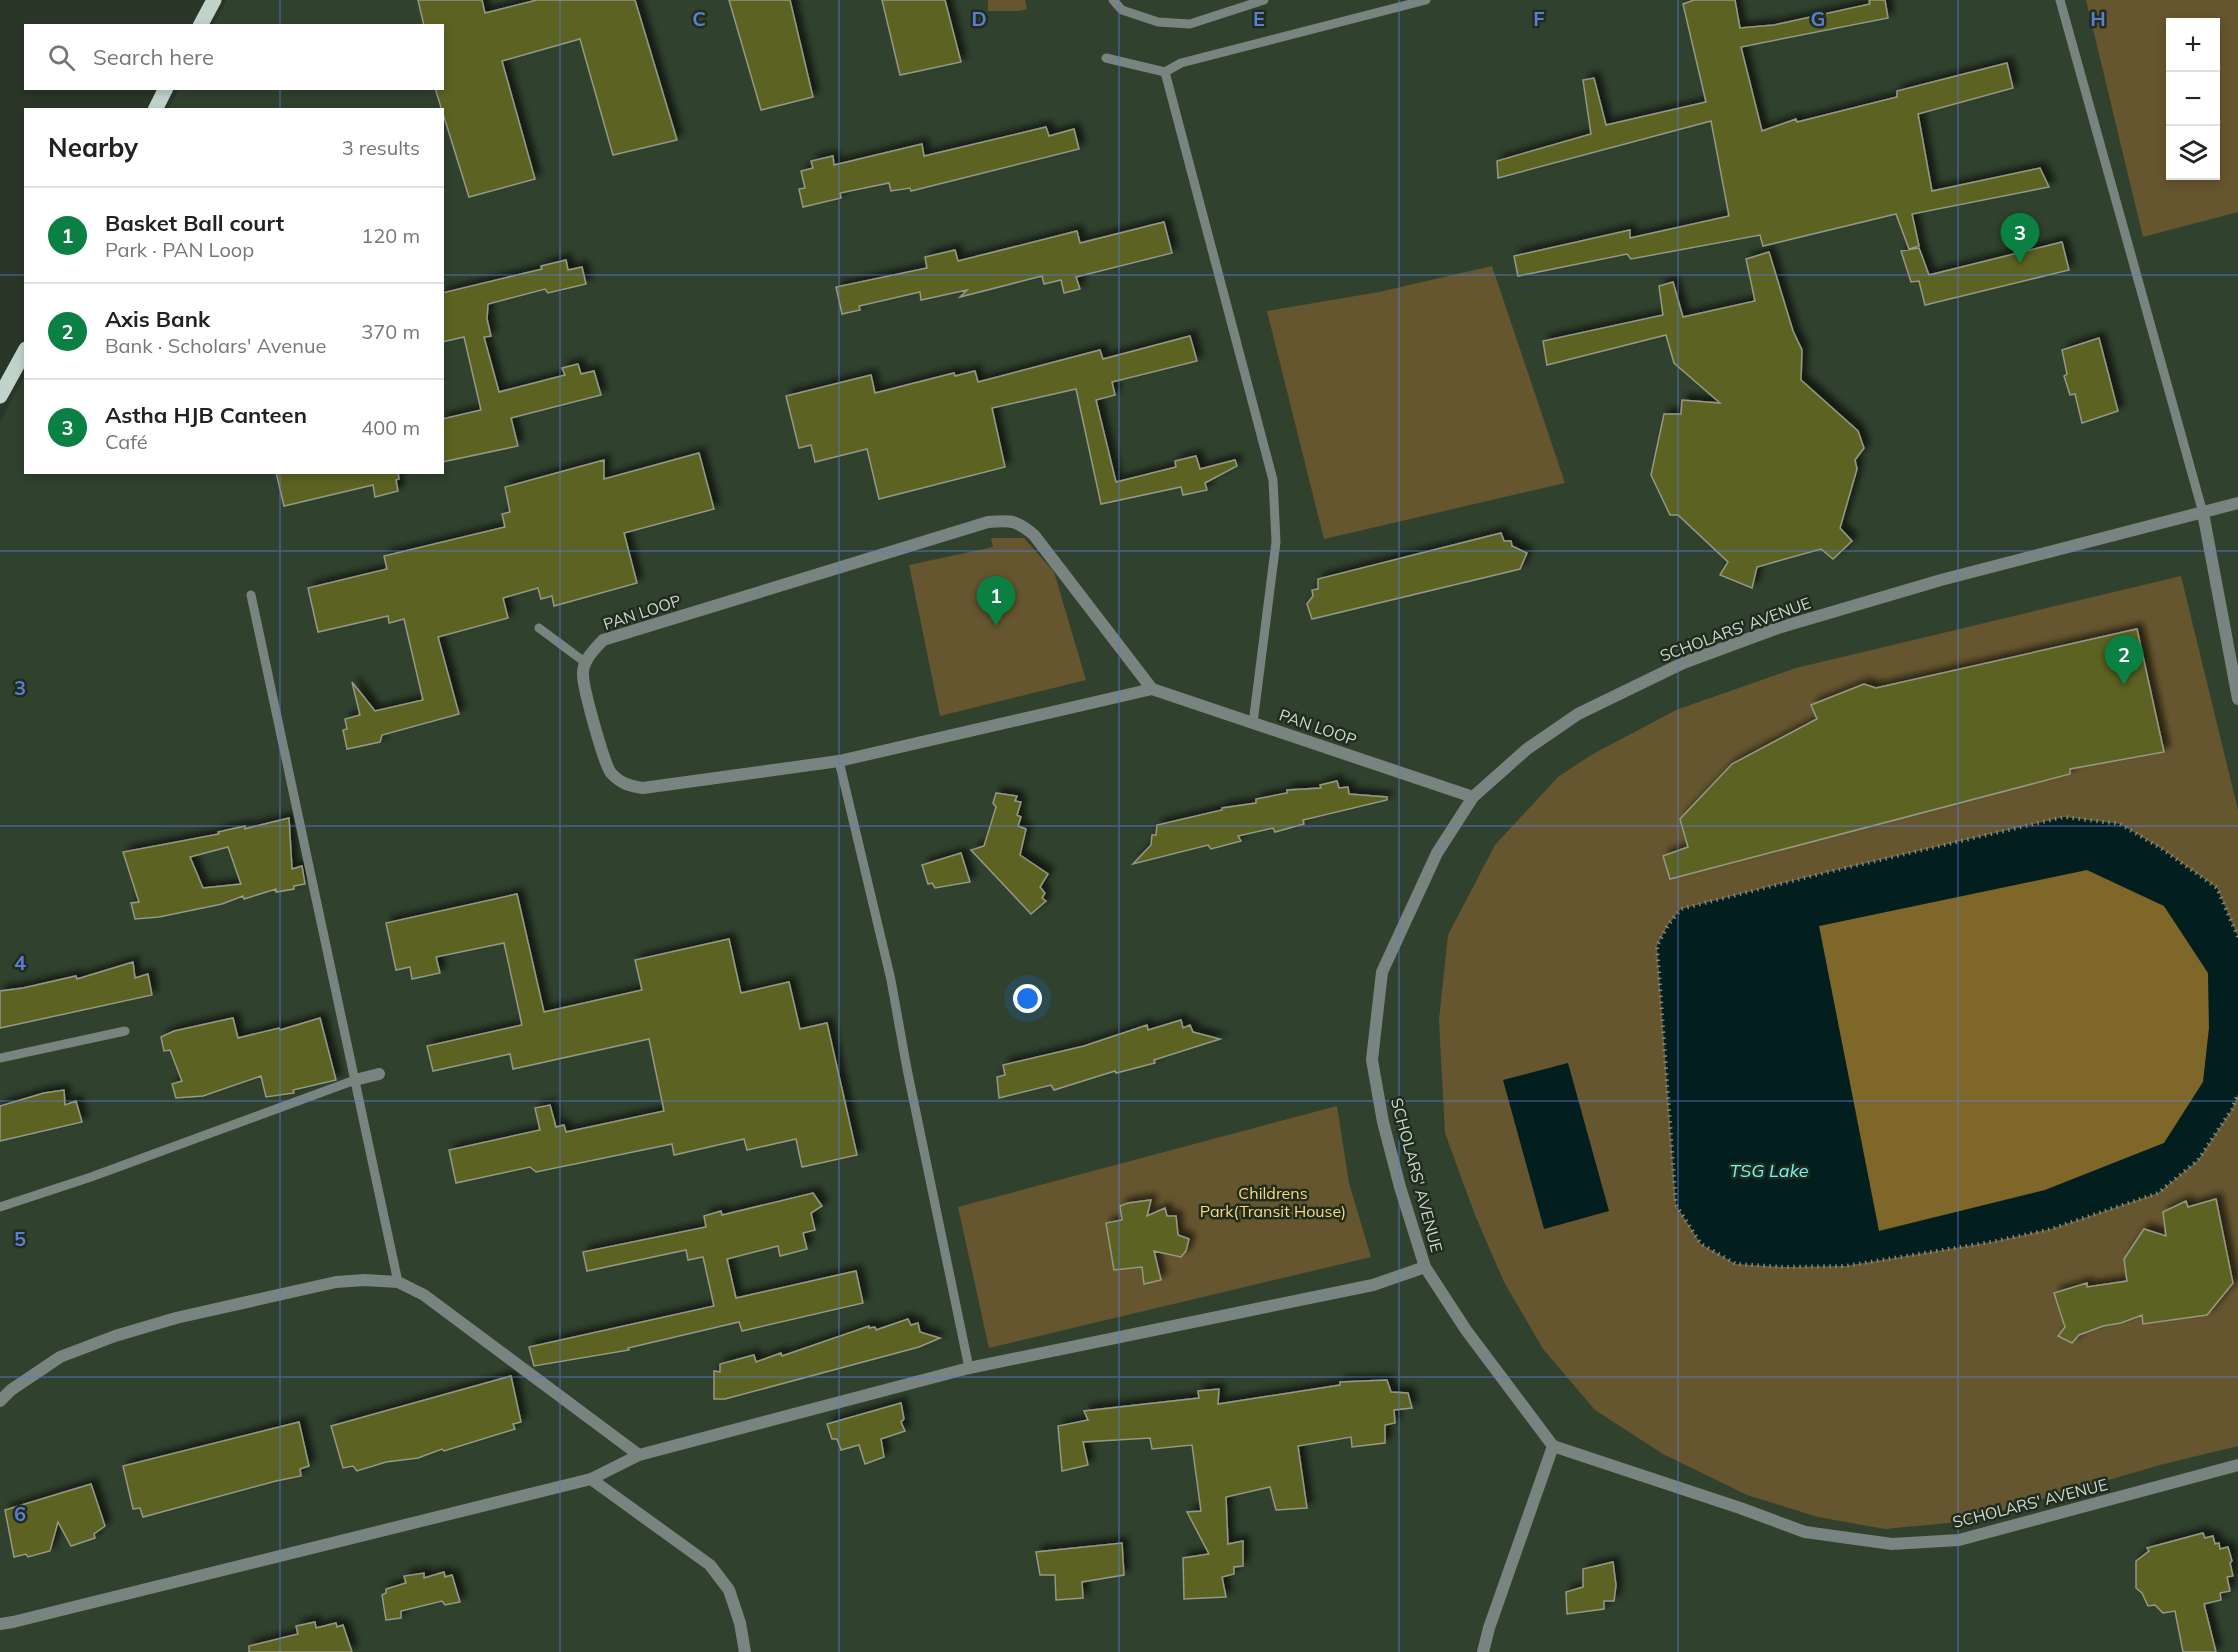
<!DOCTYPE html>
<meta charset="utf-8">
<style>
:root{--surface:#fff;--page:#f2f2f2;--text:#222;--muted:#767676;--line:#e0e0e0;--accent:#0b8043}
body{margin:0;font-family:Mulish,sans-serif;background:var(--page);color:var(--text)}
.controls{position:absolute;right:18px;top:18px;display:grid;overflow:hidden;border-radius:0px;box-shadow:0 3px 9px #0003}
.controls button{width:54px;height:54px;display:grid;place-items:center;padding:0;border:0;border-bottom:2px solid var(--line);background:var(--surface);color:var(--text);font:30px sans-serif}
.you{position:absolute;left:1028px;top:999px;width:21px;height:21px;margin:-15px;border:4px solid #fff;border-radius:50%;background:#1a73e8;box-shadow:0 0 0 9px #1a73e833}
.badge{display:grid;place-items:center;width:39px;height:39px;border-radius:50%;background:var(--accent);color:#fff;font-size:20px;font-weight:700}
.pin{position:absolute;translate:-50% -50px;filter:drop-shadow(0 2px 3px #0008)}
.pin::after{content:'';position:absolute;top:32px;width:21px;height:18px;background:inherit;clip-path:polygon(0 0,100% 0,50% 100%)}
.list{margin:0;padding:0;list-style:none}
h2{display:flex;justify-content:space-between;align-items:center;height:78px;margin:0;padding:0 24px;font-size:26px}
h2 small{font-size:20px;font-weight:400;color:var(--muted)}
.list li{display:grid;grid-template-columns:39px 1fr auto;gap:18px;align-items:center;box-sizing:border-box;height:96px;padding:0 24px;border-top:2px solid var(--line)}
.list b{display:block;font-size:22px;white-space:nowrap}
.list p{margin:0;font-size:20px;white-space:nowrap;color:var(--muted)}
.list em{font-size:20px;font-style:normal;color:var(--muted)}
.icon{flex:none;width:33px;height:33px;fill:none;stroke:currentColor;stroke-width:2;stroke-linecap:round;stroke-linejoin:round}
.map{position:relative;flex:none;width:2238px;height:1652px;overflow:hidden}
.search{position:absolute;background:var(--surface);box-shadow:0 3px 9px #0003;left:24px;top:24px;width:420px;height:66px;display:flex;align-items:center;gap:15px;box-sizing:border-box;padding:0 21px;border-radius:0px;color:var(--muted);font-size:22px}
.panel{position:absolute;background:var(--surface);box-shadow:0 3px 9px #0003;left:24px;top:108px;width:420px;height:366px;border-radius:0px}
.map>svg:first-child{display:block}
</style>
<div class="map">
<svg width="2238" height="1652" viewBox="0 0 2238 1652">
<defs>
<filter id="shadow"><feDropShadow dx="5.5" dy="-5.5" stdDeviation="3" flood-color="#0009"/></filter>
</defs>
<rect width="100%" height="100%" fill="#2a3628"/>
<path fill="#30412e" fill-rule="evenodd" d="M227,0H2238V1652H0V422L25,375L26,472H442V110L168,109L179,89L442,88V26L213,25ZM2170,22H2216V176H2170Z"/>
<path fill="#66562f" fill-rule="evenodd" d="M988,0H1025L1027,9L1019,11H988Z
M2086,0H2238V212L2143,237ZM2170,22H2216V176H2170Z
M1492,266L1565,483L1324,539L1267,311L1379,292Z
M991,538H1024L1054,572L1086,680L940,716L909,565L993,547Z
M2181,576L2238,810V1446L2160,1465L1968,1521L1885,1529L1818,1517L1747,1495L1663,1454L1595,1410L1543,1349L1504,1282L1475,1215L1445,1133L1439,1020L1448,935L1495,845L1558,777L1593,754L1676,710L1796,668Z
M1337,1106L1349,1183L1371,1257L989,1348L958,1207Z"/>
<path fill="#7f6729" d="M2087,870L2164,906L2208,973L2209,1028L2203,1082L2164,1143L2045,1190L1879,1231L1819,926Z"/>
<path fill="#021e1e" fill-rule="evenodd" d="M2064,817L2120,824L2162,849L2217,888L2238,937V1094L2232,1109L2198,1160L2158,1193L2051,1229L1991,1242L1845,1266L1784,1267L1736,1264L1701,1244L1676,1205L1657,946L1668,925L1681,909L1820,874ZM2087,870L2164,906L2208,973L2209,1028L2203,1082L2164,1143L2045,1190L1879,1231L1819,926Z
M1568,1063L1609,1211L1544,1229L1503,1080Z"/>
<path fill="#5b6224" stroke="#959884" stroke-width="1.5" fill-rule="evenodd" filter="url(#shadow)" d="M418,0H482L485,13L537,0H635L677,140L613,155L580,39L502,61L535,179L469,197L435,88H442V26H424Z
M729,0H790L813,97L761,110Z
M882,0H945L961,62L900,75Z
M1694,0H1735L1740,28L1774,25L1870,4L1869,0H1885L1888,18L1741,47L1762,131L1796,119L1797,122L1897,97V91L2007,63L2013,88L1918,114L1932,191L2040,168L2049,187L1912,214L1919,246L1909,249L1896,214L1763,246L1760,235L1631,259L1627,254L1518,276L1514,256L1630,230V238L1729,216L1711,121L1498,178L1497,161L1591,134L1583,80L1594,78L1606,125L1706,102L1683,4Z
M1046,127L1049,136L1074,129L1079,149L911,191L910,188L891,191L889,183L840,193L841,198L803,207L799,189L805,188L801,171L813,168L811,161L833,156L834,165L922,144L924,156Z
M1164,222L1172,253L1076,277L1080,289L1064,293L1061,280L1044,284L1042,276L960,297L967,290L921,300L920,292L859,306L860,310L842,314L836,287L927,268L925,257L955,250L958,261L1077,231L1080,243Z
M2062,242L2069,270L1925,305L1919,281L1911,282L1901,251L1919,248L1929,275Z
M1769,252L1793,331L1802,350L1801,380L1858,431L1864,448L1855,460L1857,469L1840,528L1852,541L1833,559L1821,549L1757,567L1752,588L1720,575L1728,562L1678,515H1670L1651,475L1664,414H1681L1682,400L1720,403L1674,363L1666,335L1547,365L1543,341L1663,315L1659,286L1673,282L1683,317L1755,301L1746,259Z
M566,260L568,270L582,267L586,284L548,293L545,289L488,304L487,319L491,336L484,337L499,392L565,375L562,368L578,364L581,374L594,371L601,395L511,418L518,446L442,462V419L481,410L464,337L442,342V293L542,269L541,266Z
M1190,336L1197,361L1112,382L1115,395L1096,400L1116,482L1176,467L1175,461L1196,456L1200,469L1235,460L1237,466L1205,483L1207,490L1183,495L1181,487L1101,504L1076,389L992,408L1005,467L879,499L867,449L815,462L811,445L799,448L786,396L871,375L875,393L954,373L955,376L975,371L978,382L1100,350L1103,359Z
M2099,338L2118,411L2082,423L2075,394L2070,395L2064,376L2067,374L2062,350Z
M699,453L714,509L624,533L637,583L554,606L552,596L541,599L538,588L503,598L508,618L438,637L459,714L382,735L380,742L347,749L343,730L347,729L345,719L360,715L352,682L375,711L423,700L404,619L389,623L388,616L318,632L308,588L387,569L384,556L505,527L502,514L510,512L505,487L604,460V479Z
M276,472H398L399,479L396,480L398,491L375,497L373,485L284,506Z
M1501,533L1504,541H1511L1512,546L1527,553L1520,569L1312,619L1307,604L1313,596L1312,590L1318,589V579Z
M2137,629L2164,752L2070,769V774L1670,879L1663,856L1688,847L1680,819L1732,764L1817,719L1811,705L1864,684L1876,688Z
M1337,781L1339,788L1348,787L1349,794L1387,797V800L1303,820L1304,824L1275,832L1273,828L1238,836L1241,841L1211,849L1208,845L1133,864L1151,845L1152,835H1156L1157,825L1222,810V808L1256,803V799L1287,793V790L1321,788L1320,785Z
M996,793L1017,796L1015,801L1021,802L1017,815L1021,817L1018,826L1026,829L1020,855L1048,874L1040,887L1045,893L1042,898L1046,901L1031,914L971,850L984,846L996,807L993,803Z
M289,818L292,869L302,866L305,884L294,886V889L276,892V889L244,899L243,896L222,904L159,917L135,919L131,903L139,902L123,852L219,834L218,832L245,826V829L248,828ZM228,847L241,884L203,888L190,857Z
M961,853L970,882L935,888L932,883L928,884L922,865Z
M517,894L544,1012L642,990L635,960L729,939L741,993L789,982L800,1029L827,1023L857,1155L802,1167L796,1139L747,1150L744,1139L674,1155L672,1144L536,1172L530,1167L456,1183L449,1150L540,1130L535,1108L550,1105L556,1127L564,1125L566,1132L664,1111L649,1039L513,1069L510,1054L433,1071L427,1046L522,1025L504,943L436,957L440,973L412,979L410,967L396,970L386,923Z
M133,962L135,978L148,974L152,995L0,1028V991L23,988L76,976L77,979Z
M233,1018L238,1038L279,1028L280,1030L320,1018L336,1080L293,1090L294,1093L266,1097L261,1076L203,1096L176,1098L172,1084L182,1081L170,1050L164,1051L161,1037L174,1031Z
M1181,1020L1183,1028L1190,1025L1193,1032L1220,1039L1154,1060L1155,1063L1116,1073L1115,1071L1054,1090L1051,1085L999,1098L997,1077L1005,1075L1003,1065L1084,1046L1147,1025L1148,1030Z
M64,1090L65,1105L76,1101L82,1122L0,1141V1106L44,1093Z
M813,1193L822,1206L811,1213L815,1230L803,1233L807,1249L780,1256L778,1246L727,1259L736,1298L856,1271L863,1303L742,1331L739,1322L628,1348L629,1350L534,1366L529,1347L714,1306L703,1257L688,1260L686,1250L587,1271L583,1252L706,1227L704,1216L721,1211L722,1215Z
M2216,1199L2233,1283L2207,1315L2143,1324L2142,1315L2121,1323L2103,1326L2079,1335L2072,1343L2058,1336L2065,1327L2054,1293L2087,1283V1287L2127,1281L2124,1259L2144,1229L2166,1236L2163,1212L2186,1201L2188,1207Z
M1151,1200L1147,1216L1165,1208L1167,1216H1176L1178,1235L1189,1239L1186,1251L1181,1257L1154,1251L1161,1280L1144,1284L1142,1267L1114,1270L1106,1223L1122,1220L1120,1206L1128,1203Z
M908,1319L911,1325L918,1323L920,1332L940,1338L919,1347L725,1399H714V1371L720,1372V1364L754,1355L756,1362L781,1353L782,1356L869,1326V1328L875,1327L876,1330Z
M511,1376L521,1422L513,1424L515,1429L444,1451L442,1449L418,1458L386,1462L357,1471L353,1466L343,1468L331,1426Z
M1387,1380L1391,1392L1408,1393L1412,1408L1394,1410L1395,1423L1385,1425V1443L1352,1447L1351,1437L1298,1446L1307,1508L1276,1510L1270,1487L1226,1497L1228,1544L1243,1541V1566L1234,1567V1574L1222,1577L1226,1597L1184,1599L1183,1558L1209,1554L1187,1512L1201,1511L1192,1445L1152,1449L1150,1438L1083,1442L1088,1465L1062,1471L1058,1426L1088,1420L1084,1411L1199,1398L1198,1391L1219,1389L1218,1404L1340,1385V1382Z
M901,1403L904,1419L901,1422L905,1431L881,1439L884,1457L865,1464L859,1445L841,1450L837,1439H832L827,1424Z
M299,1422L309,1466L300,1469L301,1476L276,1481L143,1517L140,1508L133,1509L123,1466Z
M91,1484L105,1526L94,1534L95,1538L71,1546L58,1522L50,1551L28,1557L26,1554L14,1557L5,1510Z
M2203,1533L2205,1538L2213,1536L2215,1544L2219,1543L2220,1549L2228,1547L2232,1561L2230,1563L2233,1576L2227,1577L2230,1591L2220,1593L2221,1600L2204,1604L2216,1652H2183L2175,1611L2163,1613L2155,1605L2148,1606L2142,1593L2136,1588V1561L2149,1551L2147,1548Z
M1122,1543L1124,1575L1082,1582L1083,1598L1056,1600L1055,1575H1040L1036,1552Z
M1613,1562L1616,1585L1614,1601H1604V1609L1567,1614L1566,1592L1583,1587V1569Z
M444,1572L445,1577L452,1575L460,1602L445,1605L442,1601L401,1611V1618L386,1620L382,1595L386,1593V1589L406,1583L404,1576L424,1573V1578Z
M315,1622L316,1628L336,1623L337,1627L343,1625L352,1652H249V1646L298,1634L296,1626Z"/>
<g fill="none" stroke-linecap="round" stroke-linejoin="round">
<path stroke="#818b80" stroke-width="4" stroke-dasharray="1.5 4.5" stroke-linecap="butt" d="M2238,937L2217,888L2162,849L2120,824L2064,817L1820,874L1681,909L1668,925L1657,946L1676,1205L1701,1244L1736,1264L1784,1267L1845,1266L1991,1242L2051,1229L2158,1193L2198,1160L2232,1109L2238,1094"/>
<path stroke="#79837f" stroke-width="9" d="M1113,0L1122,10L1158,22L1190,24L1264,0
M2060,0L2203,513
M1106,58L1165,72L1181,63L1426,0
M1165,72L1273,480L1276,542L1253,723
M251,595L398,1282
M539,628L586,663
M839,761L891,980L907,1069L969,1368
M0,1058L125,1031
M0,1207L91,1177L355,1080"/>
<path stroke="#79837f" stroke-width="12" d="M2203,513L2238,699
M355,1080L379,1074
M591,1479L710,1565L729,1590L740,1623L745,1652"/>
<path stroke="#79837f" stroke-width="12" d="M2238,503L1941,580L1775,629L1683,663L1578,714L1527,749L1473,797L1437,853L1382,972L1372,1060L1383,1122L1400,1187L1425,1267L1466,1330L1553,1446L1740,1508L1805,1532L1892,1544L1959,1540L2238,1465
M1152,689L839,761L643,788C630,786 621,784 611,773C604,764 583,688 583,675C582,661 594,650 603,640L988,522C1011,520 1016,520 1034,535L1152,689L1473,797
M0,1401L11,1390L60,1357L115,1336L176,1318L336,1282L365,1280L398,1282L424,1295L639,1455
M0,1624L13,1622L591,1479L639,1455L969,1368L1373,1285L1425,1267
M1483,1652L1489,1628L1553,1446"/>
<path stroke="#c0d4cc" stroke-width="15" d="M200,26L214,0
M155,110L166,88
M0,396L26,349"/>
</g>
<path fill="none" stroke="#5b7ed4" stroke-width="1.5" stroke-opacity="0.55" d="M280,0V26M560,0V1652M839,0V1652M1119,0V1652M1399,0V1652M1678,0V1652M1958,0V1652M280,88V110M0,275H26M442,275H2238M280,472V1652M0,551H2238M0,826H2238M0,1101H2238M0,1377H2238"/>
<g text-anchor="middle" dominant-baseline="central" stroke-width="5" stroke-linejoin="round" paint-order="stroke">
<g font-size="16" fill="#cfd7ce" stroke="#202c1e">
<text transform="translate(642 612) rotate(-18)">PAN LOOP</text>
<text transform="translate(1735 629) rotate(-20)">SCHOLARS' AVENUE</text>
<text transform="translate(1318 727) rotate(19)">PAN LOOP</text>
<text transform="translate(1417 1175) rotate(75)">SCHOLARS' AVENUE</text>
<text transform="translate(2030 1503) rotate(-14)">SCHOLARS' AVENUE</text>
</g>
<g font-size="16" fill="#fcd87f" stroke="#202c1e">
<text x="1273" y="1193">Childrens<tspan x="1273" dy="18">Park(Transit House)</tspan></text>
</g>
<g font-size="18" font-style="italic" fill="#72f5f5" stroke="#202c1e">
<text x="1769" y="1170">TSG Lake</text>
</g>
</g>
<g font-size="20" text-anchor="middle" font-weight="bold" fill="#5b7ed4" stroke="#202c1e" stroke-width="5" stroke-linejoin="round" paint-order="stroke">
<text x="699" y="26">C</text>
<text x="979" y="26">D</text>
<text x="1259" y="26">E</text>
<text x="1539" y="26">F</text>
<text x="1818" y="26">G</text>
<text x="2098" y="26">H</text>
<text x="20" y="695">3</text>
<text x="20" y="970">4</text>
<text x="20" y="1246">5</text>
<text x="20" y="1521">6</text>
</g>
</svg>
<div class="controls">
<button>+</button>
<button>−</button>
<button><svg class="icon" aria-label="layers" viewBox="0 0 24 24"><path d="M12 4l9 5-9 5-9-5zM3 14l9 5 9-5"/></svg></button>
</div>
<div class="you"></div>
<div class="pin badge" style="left:996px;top:626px">1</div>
<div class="pin badge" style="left:2124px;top:685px">2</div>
<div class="pin badge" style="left:2020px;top:263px">3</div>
<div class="search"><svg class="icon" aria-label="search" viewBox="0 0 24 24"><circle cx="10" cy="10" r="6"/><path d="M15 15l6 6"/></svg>Search here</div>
<section class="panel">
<h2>Nearby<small>3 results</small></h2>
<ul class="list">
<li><span class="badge">1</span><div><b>Basket Ball court</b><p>Park · PAN Loop</p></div><em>120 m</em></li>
<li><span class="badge">2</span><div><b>Axis Bank</b><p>Bank · Scholars' Avenue</p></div><em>370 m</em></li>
<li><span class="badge">3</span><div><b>Astha HJB Canteen</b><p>Café</p></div><em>400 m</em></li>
</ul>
</section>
</div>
